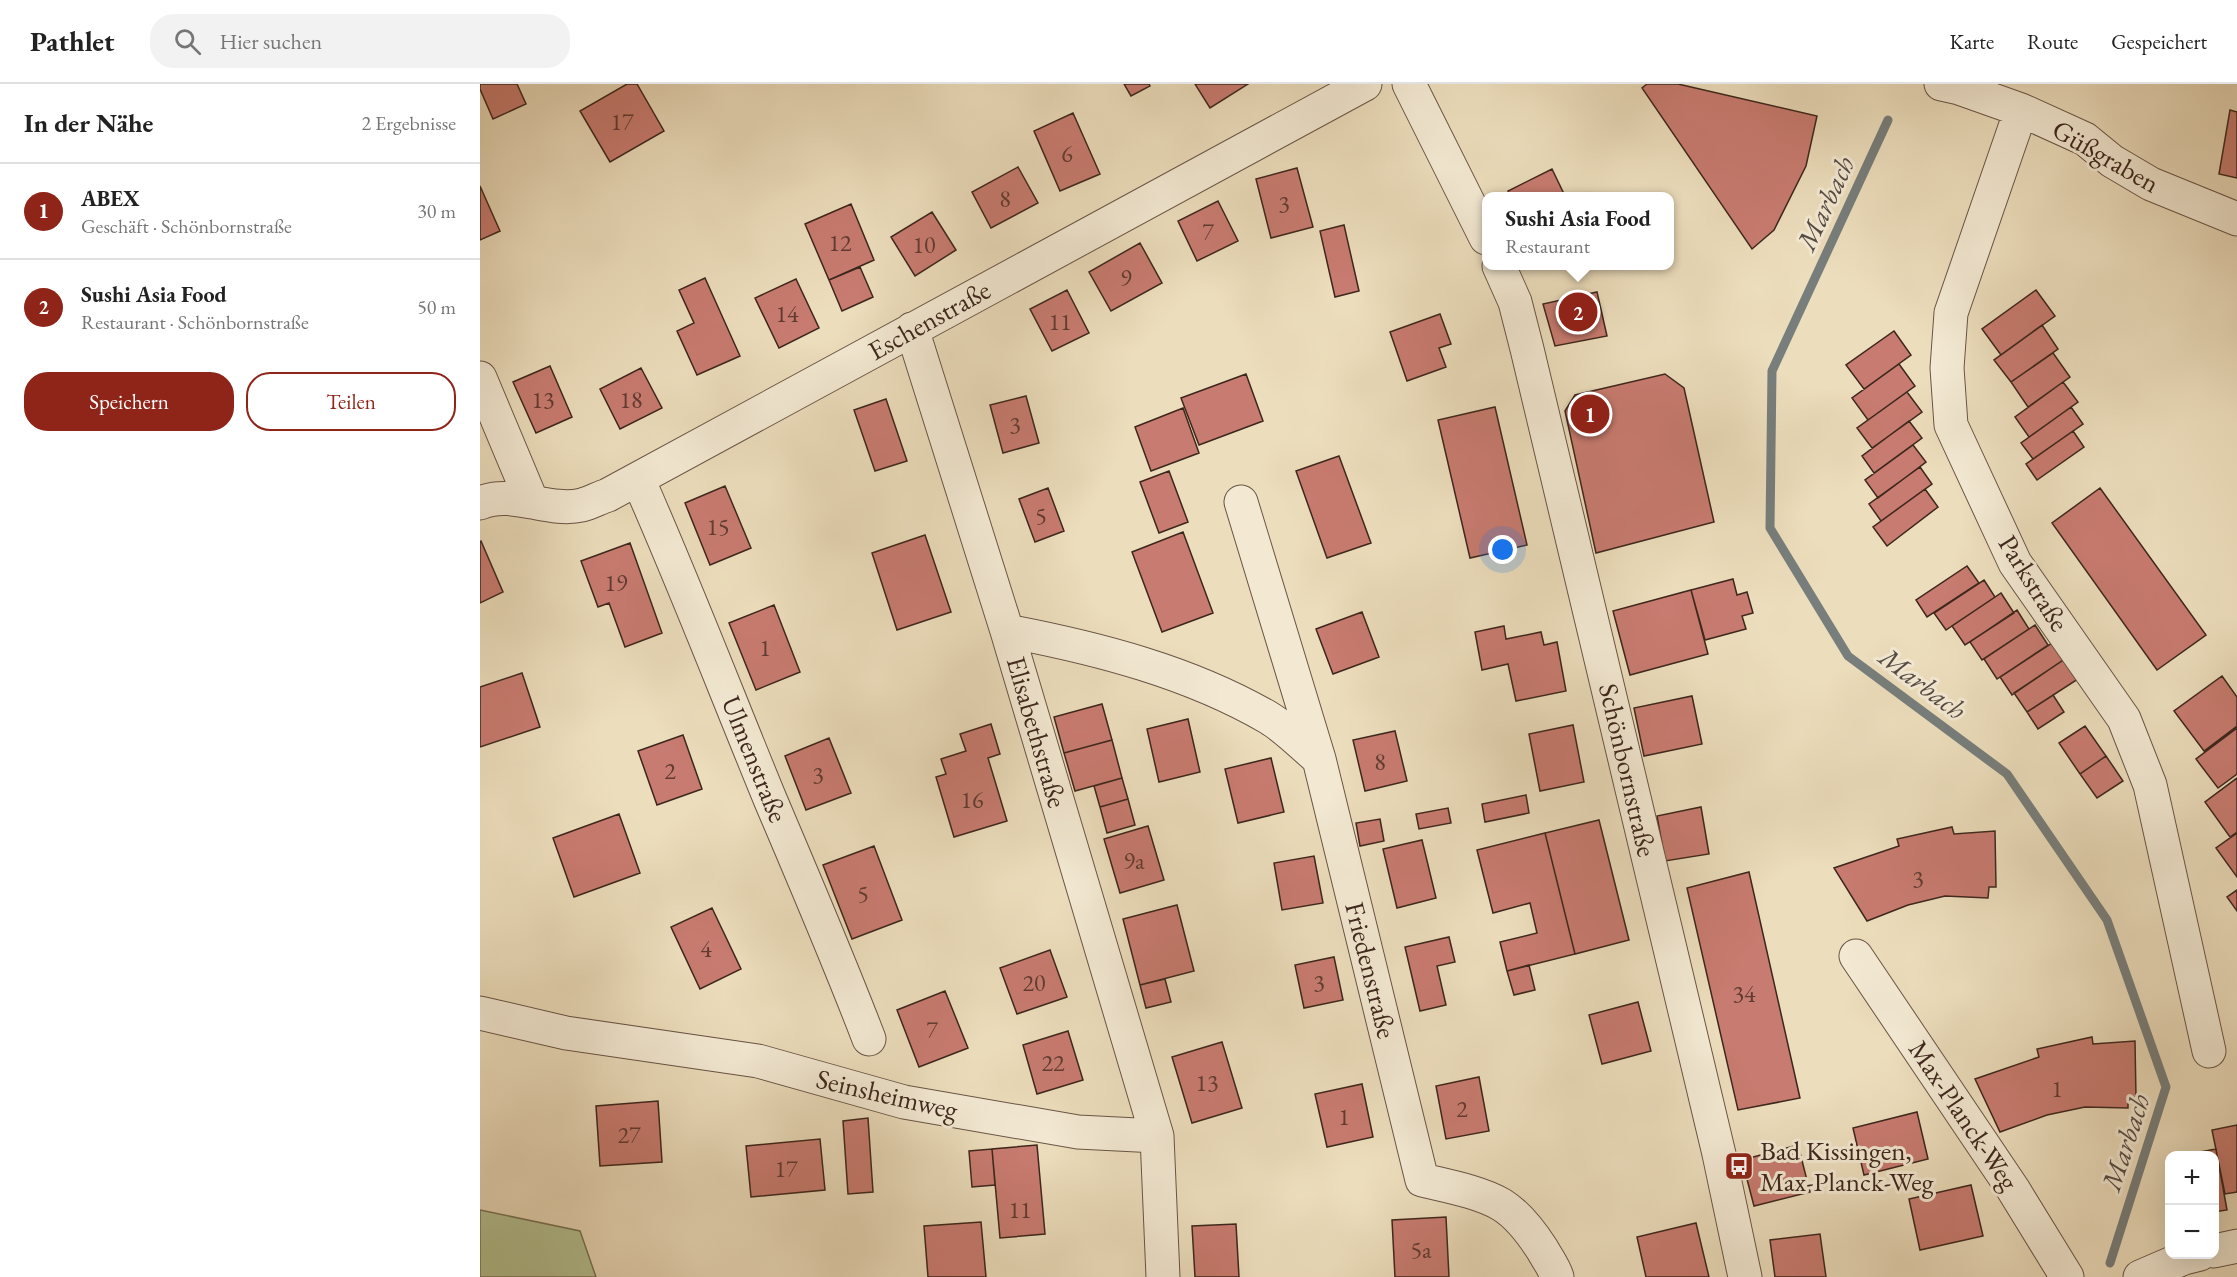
<!DOCTYPE html>
<html lang="de">
<meta charset="utf-8">
<style>
:root{--surface:#fff;--page:#f2f2f2;--text:#222;--muted:#767676;--line:#e0e0e0;--accent:#8f2418}
body{margin:0;font-family:"EB Garamond",serif;background:var(--page);color:var(--text)}
.controls{position:absolute;right:18px;bottom:18px;display:grid;overflow:hidden;border-radius:12px;box-shadow:0 6px 24px #0002}
.controls button{width:54px;height:54px;display:grid;place-items:center;padding:0;border:0;border-bottom:2px solid var(--line);background:var(--surface);color:var(--text);font:30px sans-serif}
.you{position:absolute;left:1023px;top:466px;width:21px;height:21px;margin:-15px;border:4px solid #fff;border-radius:50%;background:#1a73e8;box-shadow:0 0 0 9px #1a73e833}
.badge{display:grid;place-items:center;width:39px;height:39px;border-radius:50%;background:var(--accent);color:#fff;font-size:20px;font-weight:700}
.pin{position:absolute;translate:-50% -50%;border:3px solid #fff;box-shadow:0 2px 6px #0006}
.popup{position:absolute;left:1002px;top:108px;width:192px;height:78px;box-sizing:border-box;display:grid;place-content:center;border-radius:12px;background:var(--surface);filter:drop-shadow(0 2px 4px #0005);font-size:20px;white-space:nowrap;color:var(--muted)}
.popup b{font-size:22px;color:var(--text)}
.popup::after{content:'';position:absolute;left:50%;top:100%;margin-left:-12px;border:12px solid transparent;border-top-color:var(--surface)}
.list{margin:0;padding:0;list-style:none}
h2{display:flex;justify-content:space-between;align-items:center;height:78px;margin:0;padding:0 24px;font-size:26px}
h2 small{font-size:20px;font-weight:400;color:var(--muted)}
.list li{display:grid;grid-template-columns:39px 1fr auto;gap:18px;align-items:center;box-sizing:border-box;height:96px;padding:0 24px;border-top:2px solid var(--line)}
.list b{display:block;font-size:22px;white-space:nowrap}
.list p{margin:0;font-size:20px;white-space:nowrap;color:var(--muted)}
.list em{font-size:20px;font-style:normal;color:var(--muted)}
.actions{display:flex;gap:12px;padding:18px 24px}
.actions a{flex:1;padding:14px 0;border:2px solid var(--accent);border-radius:24px;text-align:center;font-size:21px;color:var(--accent)}
.actions .main{background:var(--accent);color:#fff}
.icon{flex:none;width:33px;height:33px;fill:none;stroke:currentColor;stroke-width:2;stroke-linecap:round;stroke-linejoin:round}
.map{position:relative;flex:none;width:1757px;height:1193px;overflow:hidden}
header{display:flex;align-items:center;gap:36px;box-sizing:border-box;height:84px;padding:0 30px;background:var(--surface);border-bottom:2px solid var(--line)}
header strong{font-size:28px}
nav{display:flex;gap:33px;margin-inline-start:auto;font-size:21px}
.search{width:420px;height:54px;background:var(--page);display:flex;align-items:center;gap:15px;box-sizing:border-box;padding:0 21px;border-radius:24px;color:var(--muted);font-size:22px}
main{display:flex}
aside{flex:1;background:var(--surface)}
.map>svg:first-child{display:block}
</style>
<header>
<strong>Pathlet</strong>
<div class="search"><svg class="icon" aria-label="search" viewBox="0 0 24 24"><circle cx="10" cy="10" r="6"/><path d="M15 15l6 6"/></svg>Hier suchen</div>
<nav><a>Karte</a><a>Route</a><a>Gespeichert</a></nav>
</header>
<main>
<aside>
<h2>In der Nähe<small>2 Ergebnisse</small></h2>
<ul class="list">
<li><span class="badge">1</span><div><b>ABEX</b><p>Geschäft · Schönbornstraße</p></div><em>30 m</em></li>
<li><span class="badge">2</span><div><b>Sushi Asia Food</b><p>Restaurant · Schönbornstraße</p></div><em>50 m</em></li>
</ul>
<div class="actions"><a class="main">Speichern</a><a>Teilen</a></div>
</aside>
<div class="map">
<svg width="1757" height="1193" viewBox="0 0 1757 1193">
<rect width="100%" height="100%" fill="#ecddbc"/>
<filter id="stains"><feTurbulence type="fractalNoise" baseFrequency=".00333" numOctaves="4"/><feColorMatrix values="0 0 0 0 .2 0 0 0 0 .09 0 0 0 0 .02 0 0 0 .5 -.17"/></filter>
<radialGradient id="worn" r=".72"><stop offset=".6" stop-color="#630" stop-opacity="0"/><stop offset="1" stop-color="#630" stop-opacity=".3"/></radialGradient>
<path fill="#b5c293" stroke="#797458" stroke-width="1.5" d="M0,1126L100,1147L116,1193H0Z"/>
<g fill="none" stroke-linecap="round" stroke-linejoin="round">
<path stroke="#777e7c" stroke-width="9" d="M1408,36L1292,287L1290,444L1368,572L1527,690L1627,836L1686,1003L1630,1179"/>
</g>
<path fill="#c87b70" stroke="#3d261d" stroke-width="1.5" d="M0,0H37L46,20L13,35L0,5Z
M147,0H157L184,47L130,78L100,27Z
M644,0H669L670,2L651,12Z
M715,0H768L730,24Z
M1167,0H1198L1337,32L1326,82L1294,146L1272,165L1162,4Z
M1750,26L1757,28V94L1739,90Z
M593,29L620,90L580,107L554,47Z
M538,83L558,119L511,144L492,108Z
M817,84L833,143L791,154L776,95Z
M1072,85L1085,112H1031L1028,107Z
M0,102L20,147L0,156Z
M738,117L758,157L717,177L698,137Z
M371,120L394,176L349,196L325,140Z
M452,128L476,166L435,192L411,153Z
M864,141L879,207L855,213L840,147Z
M660,159L682,199L631,227L609,188Z
M380,183L393,213L362,227L349,196Z
M225,194L260,272L217,291L197,247L214,239L199,206Z
M316,195L339,244L299,264L275,214Z
M587,206L609,249L572,267L550,225Z
M1556,206L1575,232L1521,271L1502,245Z
M1117,208L1127,252L1075,262L1063,220Z
M960,230L971,260L959,264L966,283L927,297L910,248Z
M1562,241L1578,265L1531,298L1514,276Z
M1414,247L1431,271L1384,305L1366,281Z
M1573,269L1590,293L1548,323L1531,298Z
M1419,280L1435,302L1388,336L1372,314Z
M70,282L92,333L56,349L33,298Z
M161,284L182,324L140,345L120,305Z
M766,290L783,337L719,361L701,314Z
M1185,290L1204,304L1234,438L1116,469L1085,327L1095,311Z
M1583,298L1598,318L1549,353L1535,333Z
M1427,308L1442,328L1392,364L1377,344Z
M546,312L559,359L523,369L510,321Z
M406,315L427,377L395,387L374,326Z
M1015,323L1047,461L990,474L958,336Z
M1591,323L1603,340L1553,375L1541,359Z
M703,324L719,369L671,387L655,343Z
M1429,337L1442,354L1394,389L1382,372Z
M1593,347L1604,363L1557,396L1546,380Z
M1433,361L1446,378L1398,414L1385,396Z
M859,372L891,459L847,474L816,387Z
M1440,383L1452,400L1401,437L1389,420Z
M689,387L708,438L679,449L660,398Z
M245,402L271,464L230,481L205,419Z
M568,404L584,447L555,458L539,415Z
M1620,404L1726,551L1677,586L1572,439Z
M1445,405L1458,423L1407,462L1393,443Z
M703,448L733,529L682,548L652,468Z
M445,451L471,528L417,546L392,469Z
M1,457L23,508L0,519V458Z
M150,459L182,549L145,563L129,519L118,523L101,477Z
M1487,482L1499,499L1447,533L1436,516Z
M1253,495L1257,511L1267,508L1273,529L1262,532L1266,545L1225,556L1211,506Z
M1504,496L1515,513L1466,546L1454,529Z
M1211,506L1228,570L1150,591L1133,527Z
M1521,509L1534,529L1485,561L1472,542Z
M294,521L320,588L276,606L249,539Z
M1537,526L1549,545L1502,576L1490,558Z
M882,528L899,573L853,590L836,545Z
M1555,541L1568,561L1517,595L1504,575Z
M1024,542L1026,555L1061,548L1064,561L1077,558L1086,607L1036,617L1028,580L1002,586L995,548Z
M1572,559L1583,576L1532,611L1520,593Z
M1585,575L1598,595L1547,628L1534,609Z
M42,589L60,643L0,663V603Z
M1742,592L1757,613V642L1724,667L1694,627Z
M1573,611L1584,628L1558,645L1547,628Z
M1212,612L1222,660L1164,672L1154,624Z
M622,620L632,656L584,669L574,633Z
M708,635L720,688L679,698L667,645Z
M511,640L520,670L508,674L527,737L474,753L456,693L466,690L461,675L486,667L480,650Z
M1093,641L1104,698L1060,707L1049,650Z
M1605,642L1626,672L1600,690L1579,659Z
M1757,644V690L1738,704L1716,675Z
M915,647L927,697L885,707L873,656Z
M203,651L222,705L177,721L158,667Z
M349,654L371,709L326,726L305,672Z
M632,656L642,694L595,707L584,669Z
M1626,672L1643,697L1617,714L1600,690Z
M791,674L804,728L758,739L745,685Z
M642,694L648,715L620,723L614,702Z
M1757,694V748L1750,753L1725,718Z
M1046,711L1049,729L1005,738L1002,720Z
M648,715L655,741L627,749L620,723Z
M1221,723L1229,770L1185,777L1177,732Z
M968,724L971,739L939,745L936,730Z
M139,730L160,789L94,813L73,754Z
M900,735L904,757L880,762L876,739Z
M1119,736L1149,856L1095,870L1065,749Z
M668,742L684,796L640,809L624,755Z
M1472,743L1474,750L1515,747L1516,803H1509L1508,814L1465,812L1428,821L1387,837L1354,784L1419,762L1417,755Z
M1065,749L1095,870L1027,887L1020,858L1057,849L1050,819L1013,829L997,766Z
M1757,749V793L1736,764Z
M942,756L956,814L917,824L903,765Z
M394,762L422,836L372,855L343,781Z
M834,772L843,819L802,826L794,779Z
M1269,788L1320,1014L1258,1026L1207,804Z
M1757,806V827L1747,813Z
M697,821L714,887L660,901L643,835Z
M232,824L261,885L220,905L191,843Z
M969,853L975,878L957,882L966,921L940,927L925,863Z
M570,866L587,913L537,930L520,884Z
M854,873L863,916L824,924L815,881Z
M1049,881L1055,906L1034,911L1027,887Z
M685,895L691,918L666,924L660,901Z
M465,907L488,964L439,983L417,926Z
M1158,918L1171,967L1122,980L1109,931Z
M588,947L603,996L557,1010L543,961Z
M1612,953L1613,960L1655,957L1656,1013H1648V1024L1605,1023L1567,1031L1520,1048L1495,995L1559,973L1557,965Z
M742,958L762,1024L712,1039L692,973Z
M999,993L1009,1047L966,1055L956,1002Z
M882,1000L893,1053L847,1063L835,1010Z
M178,1017L182,1078L120,1082L116,1022Z
M1437,1028L1448,1075L1384,1091L1373,1044Z
M388,1034L393,1108L368,1110L363,1037Z
M1757,1041V1108L1745,1110L1732,1046Z
M340,1055L345,1106L271,1113L266,1062Z
M557,1061L565,1150L520,1154L512,1065Z
M1318,1061L1330,1108L1274,1122L1262,1076Z
M512,1065L515,1101L492,1103L489,1067Z
M1736,1065L1747,1126L1734,1128V1072L1705,1071Z
M1491,1101L1503,1152L1440,1166L1429,1115Z
M966,1133L969,1193H915L912,1136Z
M501,1138L506,1193H448L444,1142Z
M1216,1139L1229,1193H1166L1157,1153Z
M756,1140L759,1193H715L712,1142Z
M1340,1150L1346,1193H1295L1290,1156Z"/>
<g fill="none" stroke-linecap="round" stroke-linejoin="round">
<g stroke="#695445" stroke-width="35">
<path id="minor" d="M929,0L1006,154
M1461,0L1479,4L1541,26L1605,55L1632,77L1671,100L1757,135
M1541,26L1471,229L1467,284L1471,341L1535,479L1644,635L1670,701L1729,967
M1019,182L1035,218L1047,265L1239,1070L1265,1193
M432,245L527,547L677,1052L683,1193
M0,294L52,418
M158,395C205,501 246,608 290,715C324,795 358,874 389,955
M761,418L839,675L942,1096C967,1102 1000,1108 1022,1121C1038,1131 1051,1148 1062,1165C1067,1174 1074,1183 1077,1193
M0,419C33,405 68,429 102,421C110,419 119,414 128,411L885,0
M527,547C617,564 710,588 789,634C807,645 823,662 839,675
M1376,872L1533,1105L1587,1193
M0,929L86,949L278,977L424,1018L598,1048L677,1052
M1734,1167L1757,1162
M1660,1193L1704,1174L1720,1170"/>
</g>
<use href="#minor" stroke="#f3e9d3" stroke-width="33"/>
</g>
<defs>
<g id="bus-square" transform="scale(1.5)"><rect x="-9" y="-9" width="18" height="18" rx="4" fill="#8f2418" stroke="#f3e9d3"/><path d="M-5-6H5V4H4V6H2V4H-2V6H-4V4H-5ZM-3.5-4V0h7V-4ZM-3.5 1.2v1.5H-2V1.2ZM2 1.2v1.5H3.5V1.2Z" fill="#fff"/></g>
</defs>
<g fill-rule="evenodd">
<use href="#bus-square" x="1259" y="1082"/>
</g>
<g text-anchor="middle" dominant-baseline="central" stroke-width="6" stroke-linejoin="round" paint-order="stroke">
<g font-size="24" fill="#603b32">
<text x="142" y="37">17</text>
<text x="587" y="69">6</text>
<text x="525" y="114">8</text>
<text x="804" y="119">3</text>
<text x="728" y="147">7</text>
<text x="360" y="158">12</text>
<text x="444" y="160">10</text>
<text x="646" y="193">9</text>
<text x="307" y="229">14</text>
<text x="580" y="237">11</text>
<text x="63" y="315">13</text>
<text x="151" y="315">18</text>
<text x="535" y="340">3</text>
<text x="561" y="431">5</text>
<text x="238" y="442">15</text>
<text x="136" y="498">19</text>
<text x="285" y="563">1</text>
<text x="900" y="677">8</text>
<text x="190" y="686">2</text>
<text x="338" y="690">3</text>
<text x="492" y="715">16</text>
<text x="654" y="776">9a</text>
<text x="1438" y="794">3</text>
<text x="383" y="809">5</text>
<text x="226" y="864">4</text>
<text x="554" y="898">20</text>
<text x="839" y="898">3</text>
<text x="1264" y="909">34</text>
<text x="452" y="945">7</text>
<text x="573" y="978">22</text>
<text x="727" y="998">13</text>
<text x="1577" y="1004">1</text>
<text x="982" y="1024">2</text>
<text x="864" y="1032">1</text>
<text x="149" y="1050">27</text>
<text x="306" y="1084">17</text>
<text x="540" y="1125">11</text>
<text x="941" y="1165">5a</text>
</g>
<g font-size="27" fill="#3d261d" stroke="#f3e9d3">
<text transform="translate(1626 72) rotate(30)">Güßgraben</text>
<text transform="translate(449 236) rotate(-29)">Eschenstraße</text>
<text transform="translate(1554 499) rotate(58)">Parkstraße</text>
<text transform="translate(557 648) rotate(74)">Elisabethstraße</text>
<text transform="translate(275 675) rotate(68)">Ulmenstraße</text>
<text transform="translate(1148 686) rotate(77)">Schönbornstraße</text>
<text transform="translate(891 886) rotate(76)">Friedenstraße</text>
<text transform="translate(407 1010) rotate(13)">Seinsheimweg</text>
<text transform="translate(1484 1031) rotate(56)">Max-Planck-Weg</text>
</g>
<g font-size="27" fill="#3d261d" stroke="#f3e9d3" text-anchor="start">
<text x="1280" y="1066">Bad Kissingen,<tspan x="1280" dy="31">Max-Planck-Weg</tspan></text>
</g>
<g font-size="28" font-style="italic" fill="#554b45" stroke="#f3e9d3">
<text transform="translate(1345 119) rotate(-65)">Marbach</text>
<text transform="translate(1443 599) rotate(37)">Marbach</text>
<text transform="translate(1645 1058) rotate(-72)">Marbach</text>
</g>
</g>
<rect width="100%" height="100%" filter="url(#stains)"/>
<rect width="100%" height="100%" fill="url(#worn)"/>
</svg>
<div class="controls">
<button>+</button>
<button>−</button>
</div>
<div class="you"></div>
<div class="pin badge" style="left:1110px;top:330px">1</div>
<div class="pin badge" style="left:1098px;top:228px">2</div>
<div class="popup"><b>Sushi Asia Food</b>Restaurant</div>
</div>
</main>
